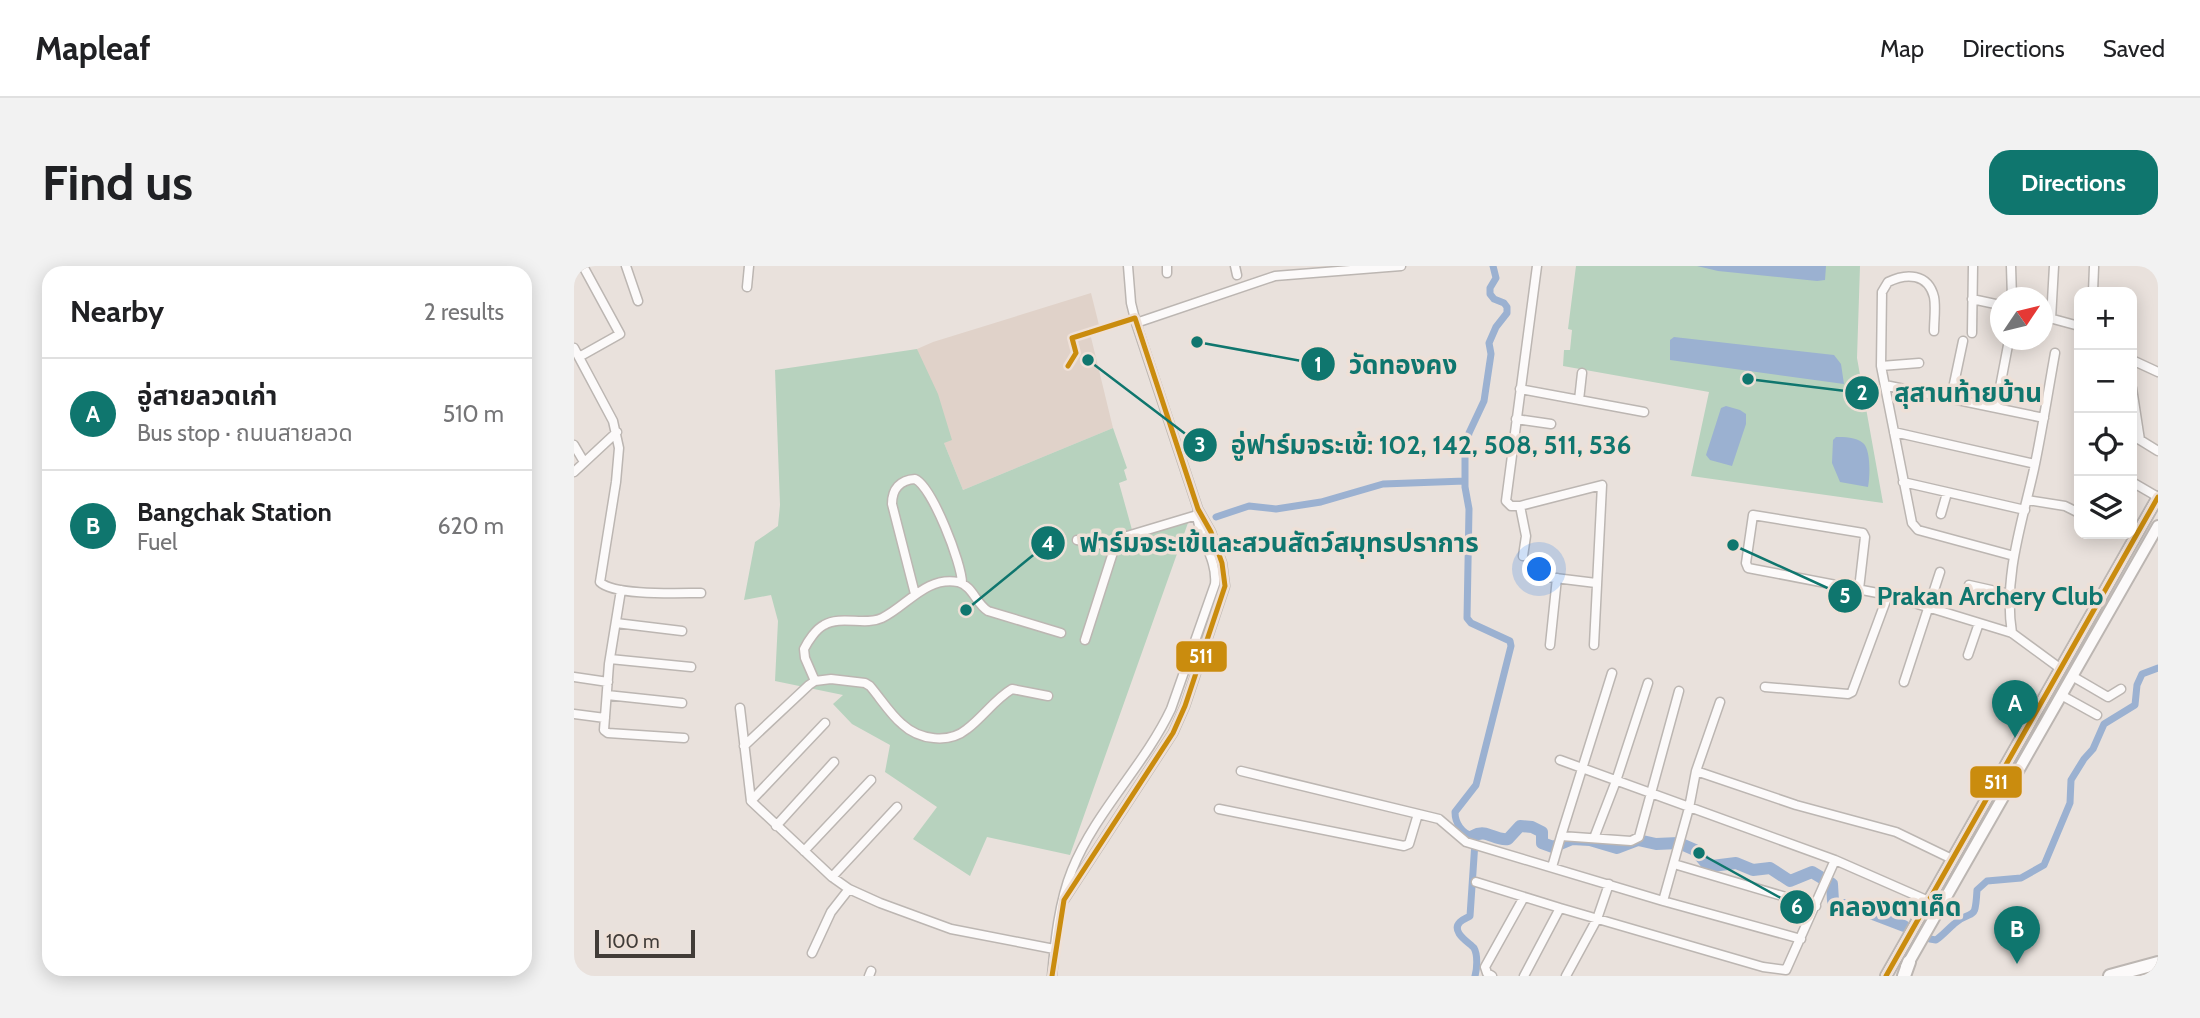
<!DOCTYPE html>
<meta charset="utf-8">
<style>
:root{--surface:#fff;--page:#f2f2f2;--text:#202124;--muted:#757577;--line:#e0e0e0;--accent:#0f766e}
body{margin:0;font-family:Cabin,"Noto Sans Thai",sans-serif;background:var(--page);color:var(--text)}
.controls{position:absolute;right:21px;top:21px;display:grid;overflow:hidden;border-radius:14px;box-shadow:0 4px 18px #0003}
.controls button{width:63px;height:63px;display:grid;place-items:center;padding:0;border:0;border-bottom:2px solid var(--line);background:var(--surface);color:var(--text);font:35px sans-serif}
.compass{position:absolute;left:1416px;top:21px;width:63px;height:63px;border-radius:50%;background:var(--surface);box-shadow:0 4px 18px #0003;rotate:55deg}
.scale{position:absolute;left:21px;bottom:18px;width:100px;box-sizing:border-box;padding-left:7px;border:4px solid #413c38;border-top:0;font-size:19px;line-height:24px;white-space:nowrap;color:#413c38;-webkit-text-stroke:5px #eee0d7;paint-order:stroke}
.you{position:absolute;left:966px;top:304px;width:24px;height:24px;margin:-18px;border:5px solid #fff;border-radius:50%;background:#1a73e8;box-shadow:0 0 0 10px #1a73e833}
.badge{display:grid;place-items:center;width:46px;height:46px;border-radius:50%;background:var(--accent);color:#fff;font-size:23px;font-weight:700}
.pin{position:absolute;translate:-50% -58px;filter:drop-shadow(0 2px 4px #0008)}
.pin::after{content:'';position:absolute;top:37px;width:24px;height:21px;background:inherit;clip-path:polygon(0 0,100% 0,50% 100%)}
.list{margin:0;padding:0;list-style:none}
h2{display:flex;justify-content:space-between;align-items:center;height:91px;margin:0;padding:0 28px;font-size:30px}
h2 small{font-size:23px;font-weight:400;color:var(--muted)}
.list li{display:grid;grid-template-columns:46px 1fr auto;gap:21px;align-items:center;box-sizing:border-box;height:112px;padding:0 28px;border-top:2px solid var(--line)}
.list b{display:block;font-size:26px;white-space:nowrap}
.list p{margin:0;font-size:23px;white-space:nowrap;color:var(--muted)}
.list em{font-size:23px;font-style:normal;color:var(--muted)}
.icon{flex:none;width:38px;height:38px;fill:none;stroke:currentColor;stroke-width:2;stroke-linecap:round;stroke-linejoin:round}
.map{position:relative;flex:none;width:1584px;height:710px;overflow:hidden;border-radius:21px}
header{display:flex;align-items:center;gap:42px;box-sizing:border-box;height:98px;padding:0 35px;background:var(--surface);border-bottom:2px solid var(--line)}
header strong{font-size:33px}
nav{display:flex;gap:38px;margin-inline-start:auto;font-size:24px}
.intro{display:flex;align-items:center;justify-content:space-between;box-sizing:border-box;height:168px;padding:0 42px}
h1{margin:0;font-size:49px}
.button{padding:18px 32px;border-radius:21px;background:var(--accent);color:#fff;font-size:24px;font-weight:700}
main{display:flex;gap:42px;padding:0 42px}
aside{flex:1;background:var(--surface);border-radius:21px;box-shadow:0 4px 18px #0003}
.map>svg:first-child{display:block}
</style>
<header>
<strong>Mapleaf</strong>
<nav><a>Map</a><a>Directions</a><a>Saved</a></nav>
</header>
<div class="intro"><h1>Find us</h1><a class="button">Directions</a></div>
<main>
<aside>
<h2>Nearby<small>2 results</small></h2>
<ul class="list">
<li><span class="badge">A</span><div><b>อู่สายลวดเก่า</b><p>Bus stop · ถนนสายลวด</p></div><em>510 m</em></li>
<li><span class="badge">B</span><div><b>Bangchak Station</b><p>Fuel</p></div><em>620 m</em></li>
</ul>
</aside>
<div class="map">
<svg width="1584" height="710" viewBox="0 0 1584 710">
<rect width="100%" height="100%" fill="#e9e1dc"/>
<path fill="#e0d2c9" d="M517,27L525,59L515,63L539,162L389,224L370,177L343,83L359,76Z"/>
<path fill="#b7d2be" d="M1002,0H1286L1283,92L1309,237L1117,210L1135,126L989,100L990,84H996L998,64L994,63Z
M343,83L364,128L378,174L370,177L389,224L539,162L553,202L550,204L553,214L545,217L560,271L615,254L496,589L413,571L396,610L339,573L363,541L311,506L316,479L278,458L259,438L269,429L201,415L204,355L197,329L170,334L181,276L204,260L206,239L201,104Z"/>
<path fill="#9bb1d1" d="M1123,0H1252L1251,14L1243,15L1144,5Z
M1100,71L1260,89L1267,98L1270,118L1096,94V74Z
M1152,140L1166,144L1172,148V158L1158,200L1136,194L1132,189L1147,142Z
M1262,171C1270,171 1282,171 1289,177C1297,183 1296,212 1294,221L1266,216L1258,197L1259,174Z"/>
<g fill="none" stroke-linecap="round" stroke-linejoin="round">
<path stroke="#9bb1d1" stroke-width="7" d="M642,251L675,240L702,243L747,236L809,218L891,215
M1356,673L1362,674C1369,669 1374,663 1380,658C1399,641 1401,659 1403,624L1413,615L1447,612L1470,599L1496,537L1497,514L1510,493L1519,483L1530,458L1561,439L1563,419L1568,408L1584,402
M901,710C903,703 904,689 900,682C896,677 876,666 886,656C889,653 893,652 896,650L901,576L899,570C888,568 881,557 881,546L902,519L937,380L936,375L897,357L893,352L895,243L891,221V190L895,167L910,135L917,88L915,77L922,61L933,47V41L930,37L920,33L916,28V22L922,12L919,0"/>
<path stroke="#9bb1d1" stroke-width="12" d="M899,570C913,562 920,575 934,573L946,560L958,561L968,566V577L979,581L998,573L1016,574L1043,582L1064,574L1082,578L1105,577L1121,584L1132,597L1138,600L1162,597L1179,604L1196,602L1216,615L1238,606L1258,618L1259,635L1264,639H1275L1330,660"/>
<g stroke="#bcb6b2" stroke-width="11">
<path id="minor" d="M52,0L64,35
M593,0V7
M661,0L663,9
M963,0L932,235L937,240H946L1028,219L1020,379
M1437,0L1438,32
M173,21L175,0
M1519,26L1520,1
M1398,33L1426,39
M1468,50L1505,60
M1477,53L1480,0
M562,57L701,10L827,0
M1360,65C1360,54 1362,41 1360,31C1354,7 1332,7 1314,16L1308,26L1307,100L1338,257L1344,264L1440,290
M1398,67L1399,0
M0,82L39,155L45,182L42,216L26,316C40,330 105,327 127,327
M5,91L46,68L9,0
M1558,94L1584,106
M1307,100L1345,97
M1311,119L1470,152
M1558,122L1566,174
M946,123L1070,146
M1377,132L1389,75
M1005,134L1008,107
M1422,142L1435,74
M942,153L977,158
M1320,166L1461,198
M1558,169L1584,185
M0,179L10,196
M0,206L43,166
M1329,216L1451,244
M1558,216L1584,231
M1453,234L1491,240L1505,247
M946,240L952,270L949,290
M1367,248L1373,227
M503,274L540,281
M973,311L1022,317
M1395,319L1435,328
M1285,323L1291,271L1289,267L1179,249L1172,297L1174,302L1314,329L1438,367L1487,403
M47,324L35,398L30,464L34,467L110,472
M341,328L318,238C318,223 326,214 341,213C358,220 388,298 388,317
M42,357L108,365
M1438,367C1429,312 1448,257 1460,203C1468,165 1474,126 1481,87
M511,374L542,277L553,270L623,249
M976,379L983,312
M1394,389L1405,357
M36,393L117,401
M1498,410L1534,431L1547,423
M0,411L34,416
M241,415L231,392L230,383C234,375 242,363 250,359C267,349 291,360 308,352C333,340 352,310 384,316C399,320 402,338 414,345L487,367
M1330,416L1366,306
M1191,421L1274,428L1278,426L1314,329
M33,429L108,437
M1487,429L1523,449
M1146,436L1122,505L1222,539L1322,566L1378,593
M166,442L177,535L258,611L275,623L306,637L377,663L480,683
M0,448L31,452
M170,480L235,419L241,415L257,413L291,417L296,420C307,433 316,448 328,458C345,474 375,478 393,463C409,451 421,433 438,423L474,430
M986,494L1261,594L1366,640
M667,505L865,553L892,576L1089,635L1115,542L1122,505
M177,535L251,457
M645,543L830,580L835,578L844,548
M202,560L260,496
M987,570L1038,407
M1020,572L1042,515L1074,417
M230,585L297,514
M1100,598L1242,640
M978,601L987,570L1057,575L1065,571L1105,425
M258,611L323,541
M902,616L986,642L950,710
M490,634L599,467L611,440L651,320L648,297L637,266L624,243L562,57L557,37L554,0
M1089,635L1227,673
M986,642L1189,701L1212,704L1261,594
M238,687L257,646L275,623
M295,710L297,705
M478,710C481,675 485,636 498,604C522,545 570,500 597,443L641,318C644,291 619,263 624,243
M918,710L913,707L911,701L950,631
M992,710L1023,653L1035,618"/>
</g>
<g stroke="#bcb6b2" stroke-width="14">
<path id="secondary" d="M1332,701L1584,260
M1312,710L1584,231"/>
</g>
<g stroke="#bcb6b2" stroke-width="16">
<path id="trunk" d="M1330,710L1335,696
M1536,710L1584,697"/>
</g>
<use href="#minor" stroke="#fcfafa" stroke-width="8"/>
<use href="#secondary" stroke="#fcfafa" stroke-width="10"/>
<use href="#trunk" stroke="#fcfafa" stroke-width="12"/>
<g stroke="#eee0d7" stroke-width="10">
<path id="bus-1" d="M494,100L502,87L498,72L561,52
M478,710L490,634L599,467L611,440L651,320L648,297L637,266L624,243L561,52
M1312,710L1584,231"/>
</g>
<use href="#bus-1" stroke="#ca8c0e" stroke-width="5"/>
</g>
<path fill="none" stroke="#0f766e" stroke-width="2.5" d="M623 76L744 98M1174 113L1288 127M514 94L626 179M392 344L474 277M1159 279L1271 330M1125 587L1223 641"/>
<g fill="#0f766e" stroke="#eee0d7" stroke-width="2.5">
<circle cx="623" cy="76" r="7"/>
<circle cx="1174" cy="113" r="7"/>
<circle cx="514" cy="94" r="7"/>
<circle cx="392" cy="344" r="7"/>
<circle cx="1159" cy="279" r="7"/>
<circle cx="1125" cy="587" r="7"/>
<circle cx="744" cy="98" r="18"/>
<circle cx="1288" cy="127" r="18"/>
<circle cx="626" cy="179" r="18"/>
<circle cx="474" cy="277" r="18"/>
<circle cx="1271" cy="330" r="18"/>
<circle cx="1223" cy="641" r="18"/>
</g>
<g font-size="21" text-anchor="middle" font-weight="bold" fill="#fff">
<text x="744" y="106">1</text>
<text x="1288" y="134">2</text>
<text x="626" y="186">3</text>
<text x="474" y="285">4</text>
<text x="1271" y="337">5</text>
<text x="1223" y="648">6</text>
</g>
<g font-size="26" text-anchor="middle" font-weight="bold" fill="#0f766e" stroke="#eee0d7" stroke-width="7" stroke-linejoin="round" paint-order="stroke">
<text x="829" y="108">วัดทองคง</text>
<text x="1394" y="136">สุสานท้ายบ้าน</text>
<text x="857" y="188">อู่ฟาร์มจระเข้: 102, 142, 508, 511, 536</text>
<text x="705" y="286">ฟาร์มจระเข้และสวนสัตว์สมุทรปราการ</text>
<text x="1416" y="339">Prakan Archery Club</text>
<text x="1321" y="650">คลองตาเค็ด</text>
</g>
<g stroke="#eee0d7" stroke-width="2.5">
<rect x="601" y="374" width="53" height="33" rx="7" fill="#ca8c0e"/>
<rect x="1395" y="499" width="54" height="34" rx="7" fill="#ca8c0e"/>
</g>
<g font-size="19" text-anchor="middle" font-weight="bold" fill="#fff">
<text x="627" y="397">511</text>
<text x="1422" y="523">511</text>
</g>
</svg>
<div class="controls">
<button>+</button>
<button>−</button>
<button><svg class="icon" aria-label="locate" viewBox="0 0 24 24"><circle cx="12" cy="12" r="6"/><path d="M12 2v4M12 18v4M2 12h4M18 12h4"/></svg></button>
<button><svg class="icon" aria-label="layers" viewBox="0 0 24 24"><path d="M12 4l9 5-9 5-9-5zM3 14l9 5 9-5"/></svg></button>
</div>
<svg class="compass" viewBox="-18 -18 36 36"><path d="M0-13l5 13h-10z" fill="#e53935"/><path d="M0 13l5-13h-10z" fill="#757577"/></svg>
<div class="scale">100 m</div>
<div class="you"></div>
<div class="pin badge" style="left:1441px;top:472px">A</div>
<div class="pin badge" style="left:1443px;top:698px">B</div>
</div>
</main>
